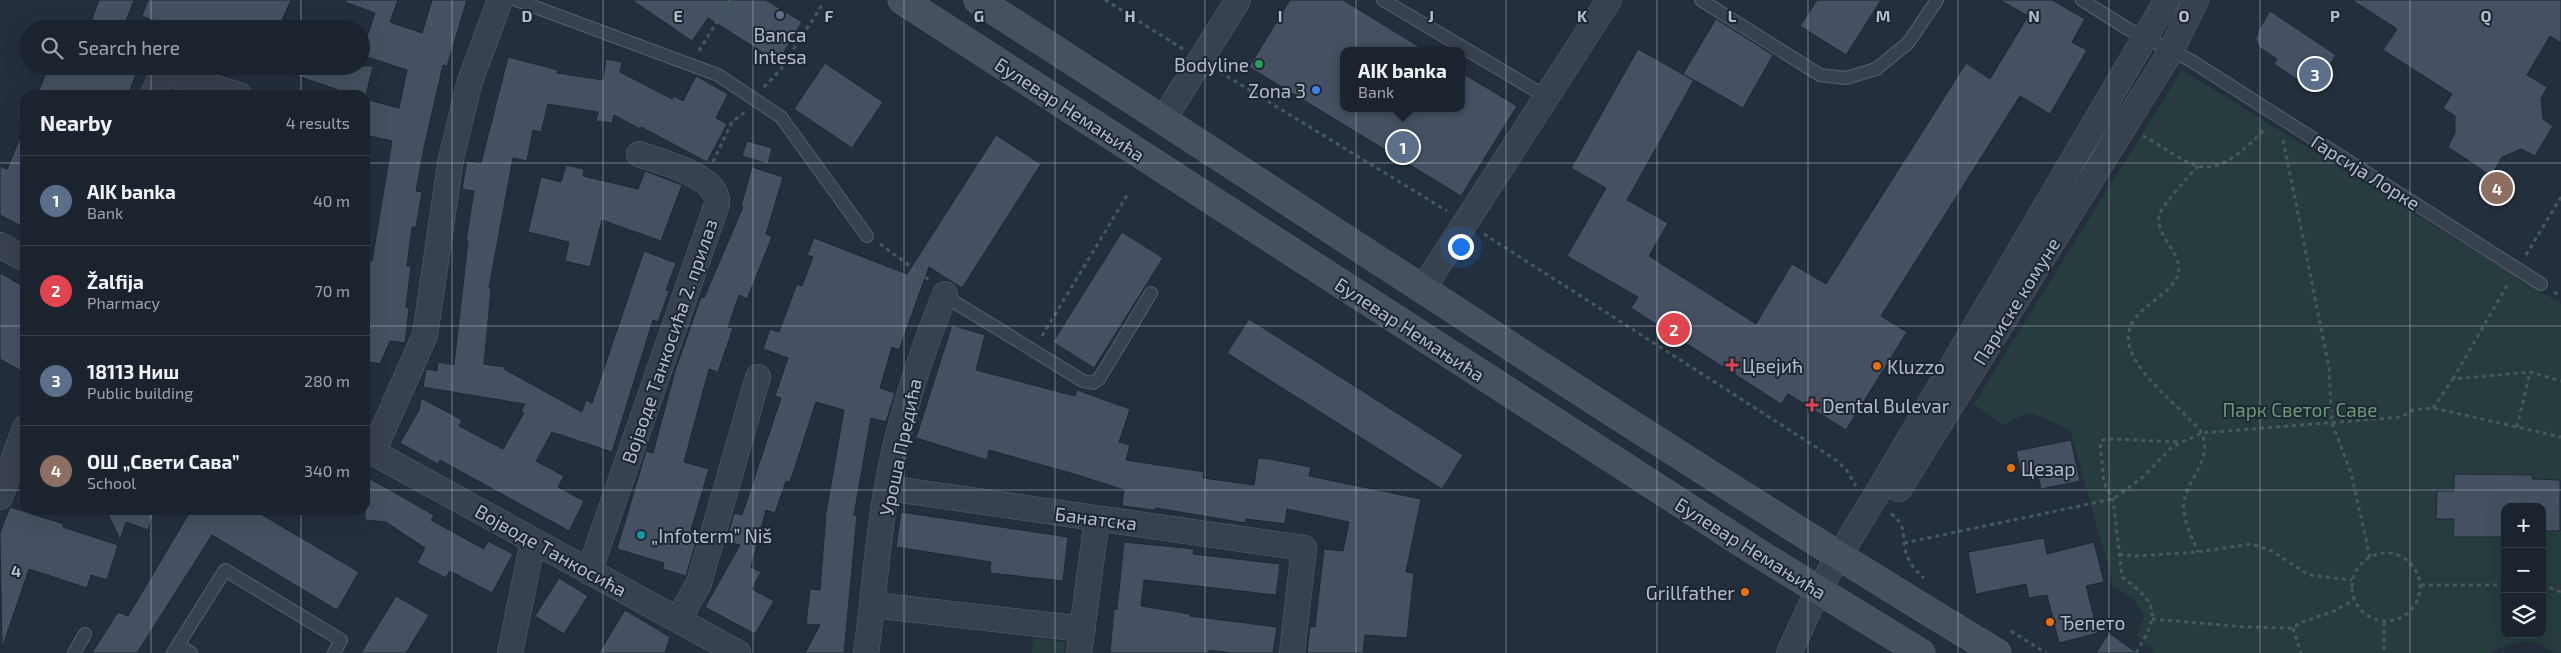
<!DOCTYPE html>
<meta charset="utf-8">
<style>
:root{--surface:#1b232e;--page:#282f3a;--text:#f1f3f6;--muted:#a0a4aa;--line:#39404a;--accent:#b45309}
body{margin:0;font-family:"Exo 2",sans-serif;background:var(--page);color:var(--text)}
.controls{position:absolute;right:15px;bottom:15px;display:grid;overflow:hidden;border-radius:10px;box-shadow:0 5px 20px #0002}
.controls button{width:45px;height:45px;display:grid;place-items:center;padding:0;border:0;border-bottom:1px solid var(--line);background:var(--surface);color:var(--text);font:25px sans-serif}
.you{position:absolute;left:1460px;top:246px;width:18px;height:18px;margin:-12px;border:4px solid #fff;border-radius:50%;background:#1a73e8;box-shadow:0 0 0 8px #1a73e833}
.badge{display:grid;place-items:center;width:32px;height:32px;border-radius:50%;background:var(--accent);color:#fff;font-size:16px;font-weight:700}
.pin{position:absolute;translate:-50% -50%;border:2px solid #fff;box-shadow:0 1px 5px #0006}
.popup{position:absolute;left:1340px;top:47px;width:125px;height:65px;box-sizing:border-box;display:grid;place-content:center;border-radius:10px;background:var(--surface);filter:drop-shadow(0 1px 4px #0005);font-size:16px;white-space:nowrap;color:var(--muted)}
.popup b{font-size:19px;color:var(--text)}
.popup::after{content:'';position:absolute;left:50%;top:100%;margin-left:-10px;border:10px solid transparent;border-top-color:var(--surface)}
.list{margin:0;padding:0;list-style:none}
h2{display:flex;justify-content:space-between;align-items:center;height:65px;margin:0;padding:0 20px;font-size:21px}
h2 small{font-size:16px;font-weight:400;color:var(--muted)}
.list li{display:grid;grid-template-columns:32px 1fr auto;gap:15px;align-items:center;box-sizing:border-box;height:90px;padding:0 20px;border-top:1px solid var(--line)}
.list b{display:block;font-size:19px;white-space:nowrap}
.list p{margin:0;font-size:16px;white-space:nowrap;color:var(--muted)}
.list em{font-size:16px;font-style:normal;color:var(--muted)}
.icon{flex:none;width:28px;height:28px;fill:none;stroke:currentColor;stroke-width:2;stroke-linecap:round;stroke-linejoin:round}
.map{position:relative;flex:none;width:2561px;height:653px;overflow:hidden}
.search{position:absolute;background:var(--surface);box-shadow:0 5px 20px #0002;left:20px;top:20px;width:350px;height:55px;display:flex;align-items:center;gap:12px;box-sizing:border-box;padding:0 18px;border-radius:28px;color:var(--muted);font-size:19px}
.panel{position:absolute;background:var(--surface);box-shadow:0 5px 20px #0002;left:20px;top:90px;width:350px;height:425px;border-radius:15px}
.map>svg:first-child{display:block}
</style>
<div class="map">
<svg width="2561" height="653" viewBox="0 0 2561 653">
<rect width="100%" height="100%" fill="#242f3e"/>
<path fill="#263c3f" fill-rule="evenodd" d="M2182,70L2561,304V653C2550,653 2546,646 2536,643C2521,639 2503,646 2491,653H2152L2154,650L2137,636L2144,616L2132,597L2114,587L2070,430L2030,412L2003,425L1974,404ZM2505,507H2542V634H2505Z
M1034,638L1065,642L1064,653H1032Z"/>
<path fill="#455162" stroke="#1f2835" d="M99,0H134L123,29H98L90,25Z
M148,0H291L278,29H176L142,16Z
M345,0H398L390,22L422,33L432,0H467L447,66L443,65L424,148L416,191L422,192L416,227H412L407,266H411L406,307L409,308L405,343L390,341L380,364L365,361V260L372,261L392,141L365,135V99L399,108L407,70L361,55L375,13L345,2Z
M632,0H766L802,22L778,62L708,18L692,41Z
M1290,0H1343L1426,51H1344V108H1462V73L1517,106L1461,196L1249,67Z
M1817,0H1881L1846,55L1800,26Z
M2000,0H2052L2085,19L2072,42L2087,50L2050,114L2020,96L1881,316L1907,332L1846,430L1788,394L1781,404L1631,308L1638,297L1567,256L1606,188L1571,168L1638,49L1693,80L1683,74L1716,19L1773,55L1743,108L1694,80L1627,200L1668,223L1649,256L1756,324L1792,264L1826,284L1966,63L1990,79L2028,16Z
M2352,0H2561V43L2550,36L2527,75L2547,87L2541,99L2543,119L2553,126L2535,156L2521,149L2502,157L2491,176L2448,147L2455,133V116L2443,108L2452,94L2383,50L2397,29Z
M2270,11L2336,55L2313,90L2274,64L2277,59L2259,47L2256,39L2258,31Z
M508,57L558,70L557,73L603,80L606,59L622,62L620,72L672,99L674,96L683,101L696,76L728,94L716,118L727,124L707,162L641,127L640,129L614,115L612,123L596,121L598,112L548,104L541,132L533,130L527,161L513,158L489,288L491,289L484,364L505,367L504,369L582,412L586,400L592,403L644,251L676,263L666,290L669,291L658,322L653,320L612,452L552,432L536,461L564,476L558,487L584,501L569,531L440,460L438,464L400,443L419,410L421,398L462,420L459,426L503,449L524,413L521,411L525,404L423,387L426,369L437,371L438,362L454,365L468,241H466L474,191L462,189L467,161L481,163Z
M825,63L883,102L852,148L794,109Z
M49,66H139L128,95H37Z
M277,66H373L366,95H353L277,69Z
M25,126V228L0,215V166L7,169Z
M996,135L1041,164L962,288L929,267L899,350L892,347L880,388L895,393L886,422L871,418L854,515H857L844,653H805L820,625L806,624L810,589L820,590L826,513L844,410L816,402L790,482L786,481L775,513L766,510L751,567L761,572L752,589L774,601L755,634L705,607L740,545L726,542L734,513L742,515L781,398L775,396L788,358L763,349L770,329L779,332L797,284L802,286L813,257L807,255L814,238L907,274Z
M747,141L772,148L768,164L742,156Z
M566,165L584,169L583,176L638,189L645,171L682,185L661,241L602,220L590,267L565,261L569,242L528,232L541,177L561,182Z
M752,167L783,177L766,234L772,237L747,299L739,295L728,327L733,328L718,372L709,369L684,462L709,469L691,530L699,532L686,576L663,569L664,563L617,549L646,451L653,453L675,371L701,297L704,298L743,207L741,206Z
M1122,232L1163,258L1094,368L1053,342Z
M0,273L25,287V373L0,359Z
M1249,319L1463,455L1442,489L1227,353Z
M952,325L985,335L976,370L1075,396L1077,390L1130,409L1119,442L1130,445L1126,460L1204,472L1203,478L1254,485L1258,458L1269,459L1311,467L1309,476L1421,499L1406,572L1414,573L1407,638L1365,635L1363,653H1307L1310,626L1315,627L1324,549L1343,551L1349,522L1287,509L1285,524L1246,519L1245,523L1156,508L1155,510L1122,506L1124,490L1081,476L989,450L987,460L916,438Z
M2071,440L2080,481L2041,489L2038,475L2022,478L2016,451Z
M2454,474L2532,475V479L2560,480V531H2542V507H2505V537H2453L2454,519H2436L2437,491H2454Z
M365,476L434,515L431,520L484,549L488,541L513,554L492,593L450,571L446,578L417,563L425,548L386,522L365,520Z
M10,507L64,524L63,527L118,545L107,580L91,575L87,588L29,569L2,648L0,533Z
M100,510H155L148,530L126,522L120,540L109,516L99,512Z
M191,510H254L359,572L337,610L212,535L137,653H92L118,612L128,616Z
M901,512L1068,537L1063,581L990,573L991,562L896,547Z
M2044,538L2047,554L2094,542L2104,582L2086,586L2098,633L2059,643L2047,595L2029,598L2026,584L1976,594L1968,552Z
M1124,542L1194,549L1193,554L1280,564L1276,595L1144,580L1141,606L1190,614V616L1277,627L1273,653H1232L1209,650V653H1110L1114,609H1117Z
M559,578L588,596L564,634L535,616Z
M396,596L429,615L418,633L406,653H361Z
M625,610L670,637L665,653H599Z
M2109,633L2137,653H2096Z"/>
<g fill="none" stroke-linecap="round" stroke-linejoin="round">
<g stroke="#565f6c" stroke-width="14">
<path id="lane" d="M516,0L718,75L781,117L867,236
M1383,0L1545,96
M1701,0L1820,75L1846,78L1876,69L1908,43L1937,0
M2082,0L2128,29L2190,60L2541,284
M945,294L956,303L1083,381L1093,383L1099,379L1151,293
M179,645L191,653
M74,653L85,634
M173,653L225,570L341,640L334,653"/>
</g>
<g stroke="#565f6c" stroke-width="26">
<path id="street" d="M153,95L162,72L239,95
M1163,120L1238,0
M0,245L25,259
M1422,290L1609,0
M365,448L738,653
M373,452L425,335L451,158L470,81L500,0
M887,488L1304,548L1292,653
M1899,489L2171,51L2196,0
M0,497L25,428
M589,572L717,204C720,176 660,162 639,154
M873,605L1083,629
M678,620L699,583L758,377
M510,653L533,541
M866,653C874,598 877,541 887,487C899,420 920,356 945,294
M1079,653L1097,519
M1789,653L1818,590L1880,489L2167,0"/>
</g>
<g stroke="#565f6c" stroke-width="29">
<path id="secondary" d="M902,0L1758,553L1921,653
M978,0C1317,218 1652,444 1997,653"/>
</g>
<path stroke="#44595c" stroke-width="3" stroke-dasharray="4 4" stroke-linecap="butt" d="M1105,0L1183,49
M699,51L730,0
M1220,72L1447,211
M764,87L781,69L824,2
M2143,136C2159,144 2181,161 2198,166C2223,173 2250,144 2266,128
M2283,140L2329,367L2332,423L2351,473L2370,557
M713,162L732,122L745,112
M2198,166C2189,176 2165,202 2160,213C2152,236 2187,254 2177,277C2166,301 2123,310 2129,344C2134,370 2169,398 2187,417C2192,422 2200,428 2202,434C2213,460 2187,479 2184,502C2182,520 2191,535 2198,552
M1484,234L1833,458L1846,469L1856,486
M880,244L929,280
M2526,255L2561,197
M2554,292L2561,296
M1042,336L1129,192
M2453,379L2509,282
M2433,408L2453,379L2530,372L2561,381
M2517,427L2530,372
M1891,514C1908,526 1901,535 1906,553C1909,563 1916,571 1924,578
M1904,543L2113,499L2143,477L2172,447L2202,433L2401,417L2413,410L2433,408L2561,437
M2352 587a34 34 0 1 1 68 0a34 34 0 1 1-68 0Z
M2119,554L2136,556L2198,552L2251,544L2272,551L2309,575L2352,580
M2421,585H2505
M2542,585L2561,592
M2152,619L2246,627L2293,628L2299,623L2332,612L2354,600
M2384,622V653
M2293,628L2301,653
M2011,631L2046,653
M2136,653C2160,613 2159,605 2122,577L2113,499L2104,483L2100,442L2105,439H2112L2180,442"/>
<use href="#lane" stroke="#38414e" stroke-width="12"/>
<use href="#street" stroke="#38414e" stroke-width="25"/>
<use href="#secondary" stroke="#465061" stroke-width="28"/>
</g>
<path fill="none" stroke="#b4bcc9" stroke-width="1" stroke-opacity="0.55" d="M151,0V29M301,0V29M452,0V653M603,0V653M753,0V653M904,0V653M1055,0V653M1205,0V653M1356,0V653M1506,0V653M1657,0V653M1808,0V653M1958,0V653M2109,0V653M2260,0V653M2410,0V653M151,66V95M301,66V95M0,163H25M365,163H2561M0,326H25M365,326H2561M0,490H25M365,490H2561M151,510V653M301,510V653"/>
<circle fill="#5c6f8a" stroke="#1d2633" stroke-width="2" cx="780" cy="15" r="5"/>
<circle fill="#2e9e5b" stroke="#1d2633" stroke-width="2" cx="1259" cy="64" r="5"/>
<circle fill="#3f7fe0" stroke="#1d2633" stroke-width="2" cx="1316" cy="90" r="5"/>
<g fill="#e0444e" stroke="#1d2633" stroke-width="2">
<path d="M1729.5 357.5h5v5h5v5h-5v5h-5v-5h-5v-5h5z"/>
<path d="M1809.5 397.5h5v5h5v5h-5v5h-5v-5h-5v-5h5z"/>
</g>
<g fill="#e8710a" stroke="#1d2633" stroke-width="2">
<circle cx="1877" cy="366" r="5"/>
<circle cx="2011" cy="468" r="5"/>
<circle cx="1745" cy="592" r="5"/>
<circle cx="2050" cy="622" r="5"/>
</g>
<circle fill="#0f9aa8" stroke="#1d2633" stroke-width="2" cx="641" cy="535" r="5"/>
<g text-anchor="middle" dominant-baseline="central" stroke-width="4" stroke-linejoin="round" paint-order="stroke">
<g font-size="19" fill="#b4bcc9" stroke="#1d2633" text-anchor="start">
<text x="780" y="34" text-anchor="middle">Banca<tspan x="780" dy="22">Intesa</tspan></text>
<text x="1249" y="64" text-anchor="end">Bodyline</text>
<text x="1306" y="90" text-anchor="end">Zona 3</text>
<text x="1742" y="365">Цвејић</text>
<text x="1887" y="366">Kluzzo</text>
<text x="1822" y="405">Dental Bulevar</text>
<text x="2021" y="468">Цезар</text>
<text x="651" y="535">„Infoterm” Niš</text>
<text x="1735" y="592" text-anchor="end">Grillfather</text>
<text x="2060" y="622">Ђепето</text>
</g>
<g font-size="19" fill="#b4bcc9" stroke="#1d2633">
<text transform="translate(1070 109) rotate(33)">Булевар Немањића</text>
<text transform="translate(2366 172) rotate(32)">Гарсија Лорке</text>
<text transform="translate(2016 301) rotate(-58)">Париске комуне</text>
<text transform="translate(1410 329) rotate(33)">Булевар Немањића</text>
<text transform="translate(669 341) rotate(-71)">Војводе Танкосића 2. прилаз</text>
<text transform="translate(900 447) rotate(-78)">Уроша Предића</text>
<text transform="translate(1096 518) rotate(7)">Банатска</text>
<text transform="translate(1751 548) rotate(32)">Булевар Немањића</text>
<text transform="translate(551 550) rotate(29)">Војводе Танкосића</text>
</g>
<g font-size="19" fill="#6b9a76" stroke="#1d2633">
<text x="2300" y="409">Парк Светог Саве</text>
</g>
</g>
<g font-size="16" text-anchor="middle" font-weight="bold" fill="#b4bcc9" stroke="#1d2633" stroke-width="4" stroke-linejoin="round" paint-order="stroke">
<text x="527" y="22">D</text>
<text x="678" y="22">E</text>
<text x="829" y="22">F</text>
<text x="979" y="22">G</text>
<text x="1130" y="22">H</text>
<text x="1280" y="22">I</text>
<text x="1431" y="22">J</text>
<text x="1582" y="22">K</text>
<text x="1732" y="22">L</text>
<text x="1883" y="22">M</text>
<text x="2034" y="22">N</text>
<text x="2184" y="22">O</text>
<text x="2335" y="22">P</text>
<text x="2486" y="22">Q</text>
<text x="16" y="577">4</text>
</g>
</svg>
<div class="controls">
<button>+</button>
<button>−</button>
<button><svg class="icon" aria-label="layers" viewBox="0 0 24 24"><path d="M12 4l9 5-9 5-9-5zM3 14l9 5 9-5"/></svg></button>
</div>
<div class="you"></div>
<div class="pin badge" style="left:1403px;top:147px;background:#5c6f8a">1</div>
<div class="popup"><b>AIK banka</b>Bank</div>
<div class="pin badge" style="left:1674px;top:329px;background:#e0444e">2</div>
<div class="pin badge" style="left:2315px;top:74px;background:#5c6f8a">3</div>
<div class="pin badge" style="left:2497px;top:188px;background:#8d6e63">4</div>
<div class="search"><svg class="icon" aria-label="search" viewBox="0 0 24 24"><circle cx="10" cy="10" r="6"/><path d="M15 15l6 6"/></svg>Search here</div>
<section class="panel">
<h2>Nearby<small>4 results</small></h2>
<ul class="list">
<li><span class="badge" style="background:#5c6f8a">1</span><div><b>AIK banka</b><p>Bank</p></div><em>40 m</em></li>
<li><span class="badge" style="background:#e0444e">2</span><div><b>Žalfija</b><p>Pharmacy</p></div><em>70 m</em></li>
<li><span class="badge" style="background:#5c6f8a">3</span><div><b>18113 Ниш</b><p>Public building</p></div><em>280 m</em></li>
<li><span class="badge" style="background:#8d6e63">4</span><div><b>ОШ „Свети Сава”</b><p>School</p></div><em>340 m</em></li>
</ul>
</section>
</div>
